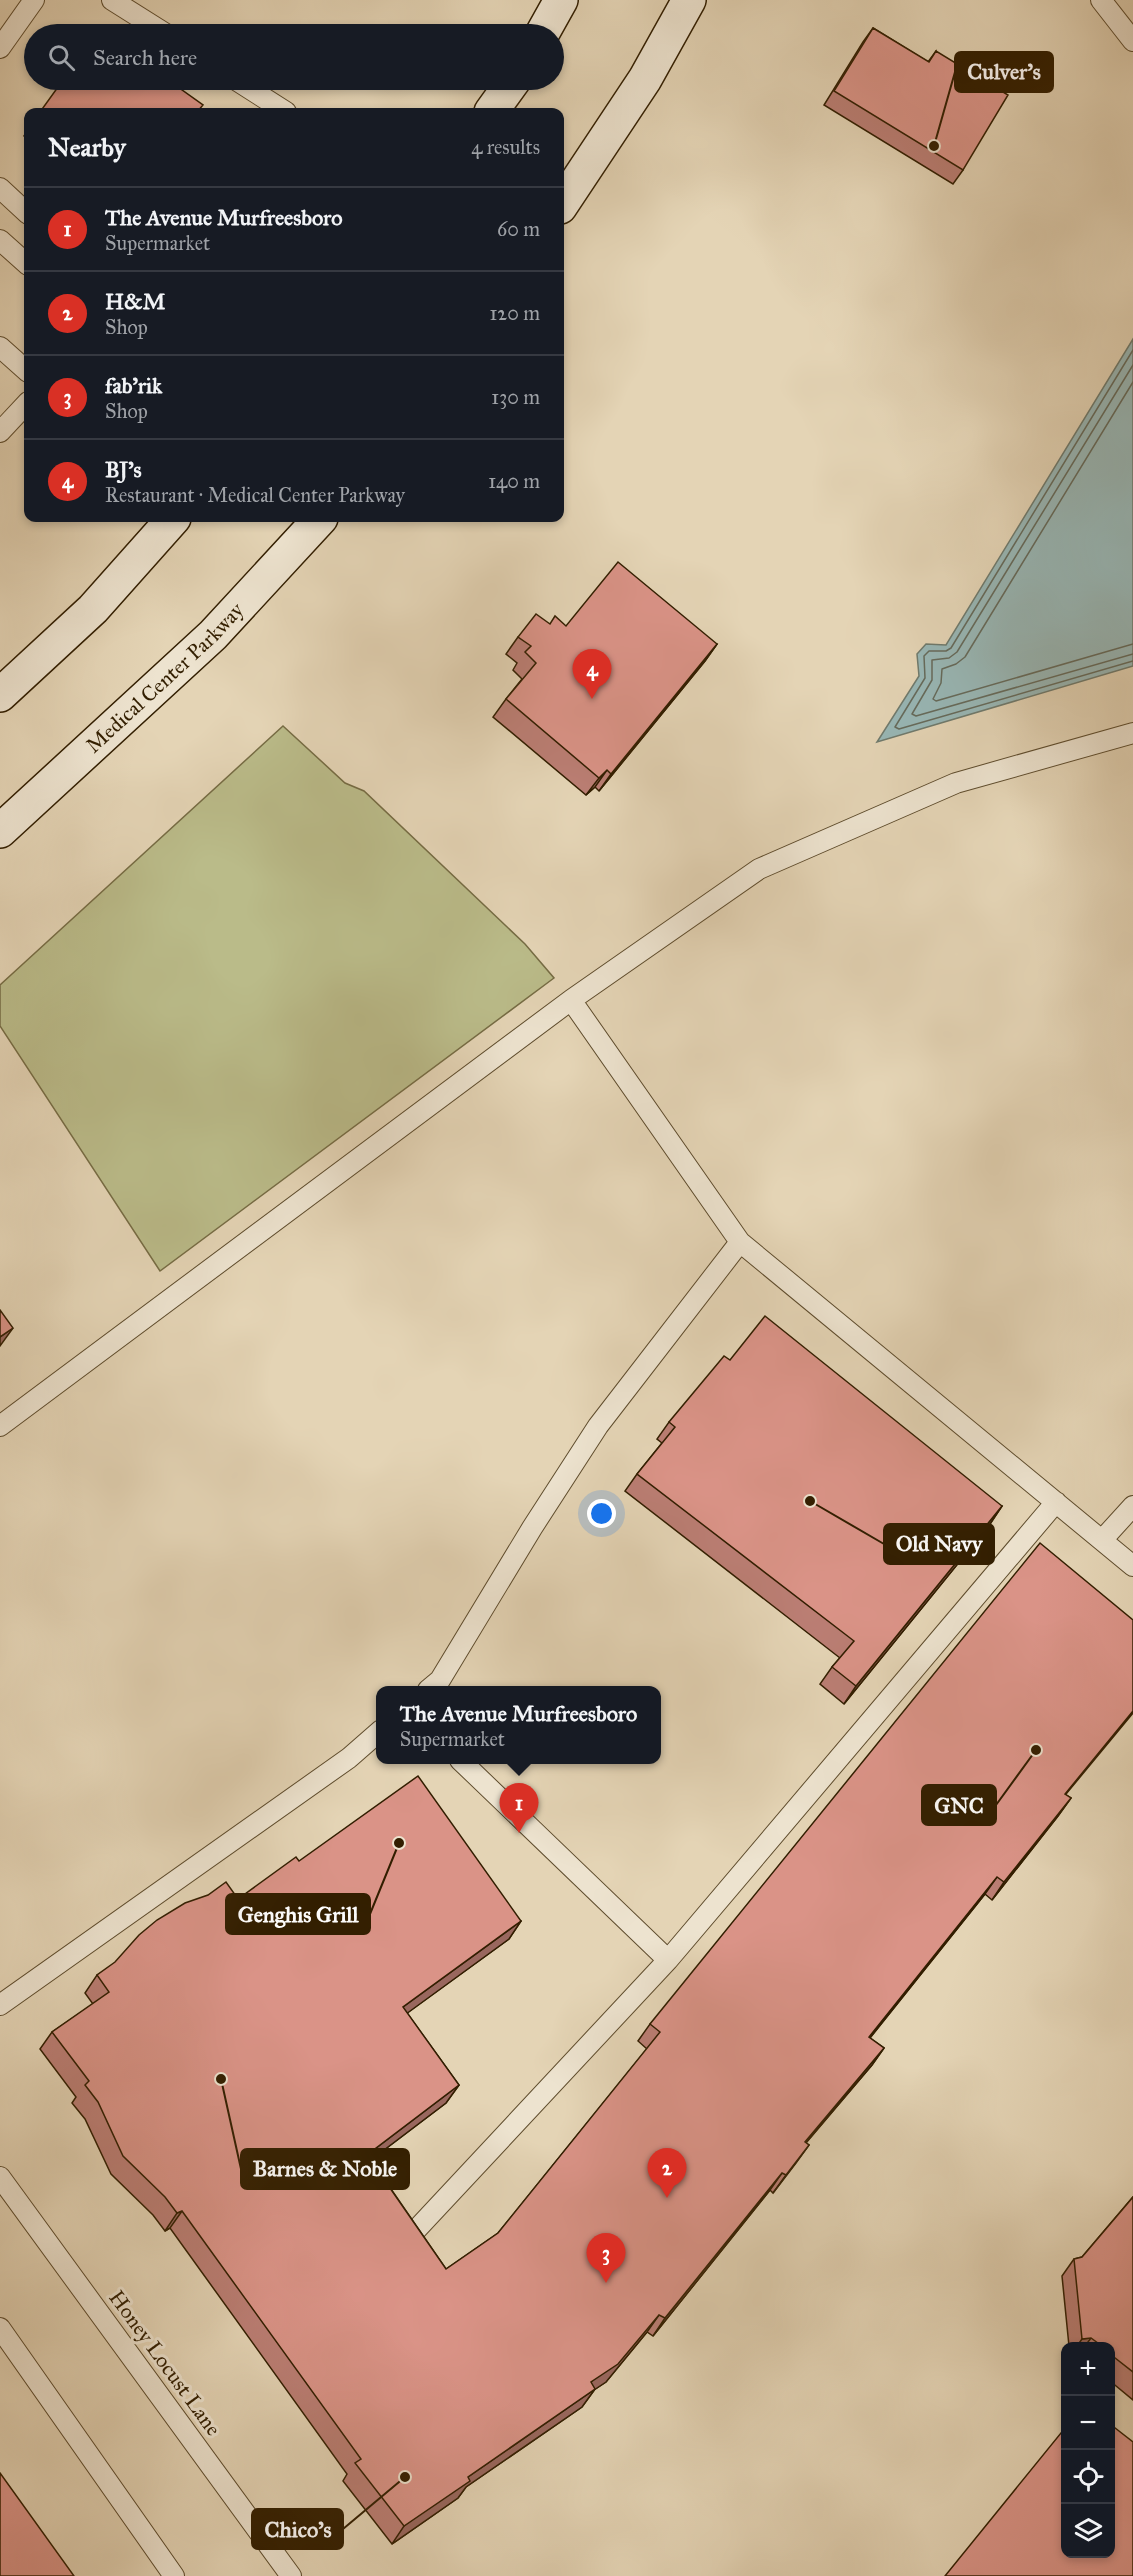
<!DOCTYPE html>
<meta charset="utf-8">
<style>
:root{--surface:#171b24;--page:#242831;--text:#f1f3f6;--muted:#9ea1a6;--line:#363941;--accent:#d93025}
body{margin:0;font-family:"IM FELL Great Primer",serif;background:var(--page);color:var(--text)}
.controls{position:absolute;right:18px;bottom:18px;display:grid;overflow:hidden;border-radius:12px;box-shadow:0 3px 9px #0003}
.controls button{width:54px;height:54px;display:grid;place-items:center;padding:0;border:0;border-bottom:2px solid var(--line);background:var(--surface);color:var(--text);font:30px sans-serif}
.you{position:absolute;left:602px;top:1514px;width:21px;height:21px;margin:-15px;border:4px solid #fff;border-radius:50%;background:#1a73e8;box-shadow:0 0 0 9px #1a73e833}
.badge{display:grid;place-items:center;width:39px;height:39px;border-radius:50%;background:var(--accent);color:#fff;font-size:20px;font-weight:700}
.pin{position:absolute;translate:-50% -50px;filter:drop-shadow(0 2px 3px #0008)}
.pin::after{content:'';position:absolute;top:32px;width:21px;height:18px;background:inherit;clip-path:polygon(0 0,100% 0,50% 100%)}
.popup{position:absolute;left:376px;top:1686px;width:285px;height:78px;box-sizing:border-box;display:grid;place-content:center;border-radius:12px;background:var(--surface);filter:drop-shadow(0 2px 4px #0005);font-size:20px;white-space:nowrap;color:var(--muted)}
.popup b{font-size:22px;color:var(--text)}
.popup::after{content:'';position:absolute;left:50%;top:100%;margin-left:-12px;border:12px solid transparent;border-top-color:var(--surface)}
.list{margin:0;padding:0;list-style:none}
h2{display:flex;justify-content:space-between;align-items:center;height:78px;margin:0;padding:0 24px;font-size:26px}
h2 small{font-size:20px;font-weight:400;color:var(--muted)}
.list li{display:grid;grid-template-columns:39px 1fr auto;gap:18px;align-items:center;box-sizing:border-box;height:84px;padding:0 24px;border-top:2px solid var(--line)}
.list b{display:block;font-size:22px;white-space:nowrap}
.list p{margin:0;font-size:20px;white-space:nowrap;color:var(--muted)}
.list em{font-size:20px;font-style:normal;color:var(--muted)}
.icon{flex:none;width:33px;height:33px;fill:none;stroke:currentColor;stroke-width:2;stroke-linecap:round;stroke-linejoin:round}
.map{position:relative;flex:none;width:1133px;height:2576px;overflow:hidden}
.search{position:absolute;background:var(--surface);box-shadow:0 3px 9px #0003;left:24px;top:24px;width:540px;height:66px;display:flex;align-items:center;gap:15px;box-sizing:border-box;padding:0 21px;border-radius:33px;color:var(--muted);font-size:22px}
.panel{position:absolute;background:var(--surface);box-shadow:0 3px 9px #0003;left:24px;top:108px;width:540px;height:414px;border-radius:12px}
.map>svg:first-child{display:block}
</style>
<div class="map">
<svg width="1133" height="2576" viewBox="0 0 1133 2576">
<rect width="100%" height="100%" fill="#e4d4b5"/>
<filter id="stains"><feTurbulence type="fractalNoise" baseFrequency=".00333" numOctaves="4"/><feColorMatrix values="0 0 0 0 .2 0 0 0 0 .09 0 0 0 0 .02 0 0 0 .5 -.17"/></filter>
<radialGradient id="worn" r=".72"><stop offset=".6" stop-color="#630" stop-opacity="0"/><stop offset="1" stop-color="#630" stop-opacity=".3"/></radialGradient>
<path fill="#babb89" stroke="#766c44" stroke-width="1.5" d="M283,726L345,783L364,791L525,944L554,978L160,1271L0,1026V985Z"/>
<path fill="#98b7b6" stroke="#6f7a6d" stroke-width="1.5" d="M1133,339V666L877,742L919,676L917,654L926,644L946,645Z"/>
<g fill="none" stroke-linecap="round" stroke-linejoin="round">
<path stroke="#656a5b" stroke-width="1.5" d="M1133,350L951,648L946,651H929L924,656L925,678L895,727L899,729L1133,661
M1133,365L957,652L949,658L932,660V680L912,714L916,716L1133,654
M1133,382L965,657L956,664L942,669L941,683L933,699L936,701L1133,644"/>
<g stroke="#5e4c2d" stroke-width="22">
<path id="lane" d="M112,0L166,34
M1101,0L1133,41
M0,48L34,0
M236,80L286,112
M0,188L28,214
M0,240L28,265
M0,347L28,372
M0,432L28,402
M571,1000L740,1242L1133,1566
M0,1426L571,1000L759,869L956,783L1133,733
M1102,1540L1133,1506
M428,1690L440,1680L532,1528L598,1426L740,1242
M668,1960L1056,1502
M0,2005L349,1758L381,1730
M0,2177L291,2576
M416,2230L668,1960L460,1760
M0,2328L174,2576"/>
</g>
<g stroke="#321e00" stroke-width="36">
<g id="secondary">
<path d="M542,34L561,0"/>
<path d="M491,112L514,80"/>
<path d="M560,207L645,79L689,0"/>
<path d="M0,695L93,609L174,518"/>
<path id="s1" d="M0,831L213,635L321,518"/>
</g>
</g>
<use href="#lane" stroke="#ede3cf" stroke-width="20"/>
<use href="#secondary" stroke="#ede3cf" stroke-width="33"/>
</g>
<path fill="#bb7e74" stroke="#321e00" stroke-width="1.5" d="M873,28L928,62L936,51L963,170L953,184L824,105L863,42Z
M28,130V140L24,136Z
M566,626L717,644L705,661L599,791L595,787L586,795L493,717L506,699L522,679L513,670L517,663L506,654L518,637Z
M669,1422L1002,1506L990,1524L844,1704L820,1684L832,1667L840,1658L625,1491L637,1474L662,1443L657,1439Z
M1066,1795L1071,1798L1058,1816L992,1900L985,1894L870,2038L884,2048L872,2065L806,2143L809,2145L773,2193L770,2190L653,2336L647,2332L606,2382L595,2389L582,2407L466,2487L458,2498L392,2544L343,2481L347,2474L170,2228L165,2231L153,2215L111,2174L85,2119L72,2103L76,2097L40,2049L52,2032L93,2004L85,1993L97,1975L238,1899L299,1861L521,1921L509,1939L407,2013L459,2085L446,2103L371,2160L446,2269L498,2233L647,2049L638,2041L650,2024Z
M1133,2197V2400L1110,2381V2346H1069L1062,2276L1074,2259L1082,2257Z"/>
<path fill="#99675e" stroke="#321e00" stroke-width="1.5" d="M717,644L705,661L599,791L611,774Z
M607,770L595,787L586,795L599,778Z
M13,1328L0,1346V1337Z
M1002,1506L990,1524L844,1704L856,1686Z
M1133,1711V1713L1052,1811L1065,1794Z
M1071,1798L1058,1816L992,1900L1004,1882Z
M997,1877L985,1894L857,2054L869,2037Z
M521,1921L509,1939L391,2025L403,2007Z
M884,2048L872,2065L792,2159L805,2142Z
M459,2085L446,2103L355,2172L367,2155Z
M809,2145L796,2163L773,2193L786,2175Z
M782,2173L770,2190L653,2336L665,2318Z
M182,2211L170,2228L165,2231L177,2213Z
M659,2315L647,2332L606,2382L579,2400L591,2382Z
M1091,2338L1085,2346H1077L1082,2339Z
M595,2389L582,2407L466,2487L458,2498L392,2544L404,2526L468,2477Z"/>
<path fill="#da9387" stroke="#321e00" stroke-width="1.5" d="M98,28L107,34H93Z
M873,28L929,62L936,51L1008,95L963,170L834,91Z
M63,80H168L203,105L197,112H40Z
M618,562L717,644L611,774L607,770L599,778L506,699L536,663L525,652L531,646L518,637L536,614L550,624L555,616L566,626Z
M0,1310L13,1328L0,1337Z
M765,1316L1002,1506L856,1686L832,1667L854,1641L637,1474L675,1427L669,1422L724,1356L730,1360Z
M1040,1543L1133,1620V1711L1065,1794L1071,1798L1004,1882L997,1877L869,2037L884,2048L805,2142L809,2145L786,2175L782,2173L665,2318L659,2315L618,2364L591,2382L595,2389L468,2477L470,2481L404,2526L355,2463L361,2459L182,2211L177,2213L165,2197L123,2156L98,2102L85,2085L89,2081L52,2032L109,1992L97,1975L115,1962L139,1935L157,1920L185,1903L208,1895L226,1882L238,1899L296,1857L299,1861L418,1776L521,1921L403,2007L459,2085L367,2155L446,2269L498,2233L660,2032L650,2024Z
M1133,2197V2372L1110,2354V2346H1102L1091,2338L1082,2339L1074,2259L1082,2257Z
M1110,2424L1133,2442V2576H945L1065,2428V2553H1110Z
M0,2473L74,2576H0Z"/>
<g text-anchor="middle" dominant-baseline="central" stroke-width="6" stroke-linejoin="round" paint-order="stroke">
<g font-size="21" fill="#321e00" stroke="#ede3cf">
<text stroke="none"><textPath href="#s1" startOffset="225">Medical Center Parkway</textPath></text>
<text transform="translate(165 2363) rotate(54)">Honey Locust Lane</text>
</g>
</g>
<path fill="none" stroke="#321e00" stroke-width="2" d="M934 146L955 72M810 1501L884 1544M1036 1750L996 1805M399 1843L370 1914M221 2079L241 2169M405 2477L343 2529"/>
<g fill="#321e00" stroke="#ede3cf" stroke-width="2">
<circle cx="934" cy="146" r="6"/>
<circle cx="810" cy="1501" r="6"/>
<circle cx="1036" cy="1750" r="6"/>
<circle cx="399" cy="1843" r="6"/>
<circle cx="221" cy="2079" r="6"/>
<circle cx="405" cy="2477" r="6"/>
</g>
<g fill="#321e00" stroke="#321e00" stroke-width="2">
<rect x="955" y="52" width="98" height="40" rx="6"/>
<rect x="884" y="1524" width="110" height="40" rx="6"/>
<rect x="922" y="1785" width="74" height="40" rx="6"/>
<rect x="226" y="1894" width="144" height="40" rx="6"/>
<rect x="241" y="2149" width="168" height="40" rx="6"/>
<rect x="252" y="2509" width="91" height="40" rx="6"/>
</g>
<g font-size="22" text-anchor="middle" font-weight="bold" fill="#fff">
<text x="1004" y="79">Culver's</text>
<text x="939" y="1551">Old Navy</text>
<text x="959" y="1813">GNC</text>
<text x="298" y="1922">Genghis Grill</text>
<text x="325" y="2176">Barnes &amp; Noble</text>
<text x="298" y="2537">Chico's</text>
</g>
<rect width="100%" height="100%" filter="url(#stains)"/>
<rect width="100%" height="100%" fill="url(#worn)"/>
</svg>
<div class="controls">
<button>+</button>
<button>−</button>
<button><svg class="icon" aria-label="locate" viewBox="0 0 24 24"><circle cx="12" cy="12" r="6"/><path d="M12 2v4M12 18v4M2 12h4M18 12h4"/></svg></button>
<button><svg class="icon" aria-label="layers" viewBox="0 0 24 24"><path d="M12 4l9 5-9 5-9-5zM3 14l9 5 9-5"/></svg></button>
</div>
<div class="you"></div>
<div class="pin badge" style="left:519px;top:1833px">1</div>
<div class="popup"><b>The Avenue Murfreesboro</b>Supermarket</div>
<div class="pin badge" style="left:667px;top:2198px">2</div>
<div class="pin badge" style="left:606px;top:2283px">3</div>
<div class="pin badge" style="left:592px;top:699px">4</div>
<div class="search"><svg class="icon" aria-label="search" viewBox="0 0 24 24"><circle cx="10" cy="10" r="6"/><path d="M15 15l6 6"/></svg>Search here</div>
<section class="panel">
<h2>Nearby<small>4 results</small></h2>
<ul class="list">
<li><span class="badge">1</span><div><b>The Avenue Murfreesboro</b><p>Supermarket</p></div><em>60 m</em></li>
<li><span class="badge">2</span><div><b>H&amp;M</b><p>Shop</p></div><em>120 m</em></li>
<li><span class="badge">3</span><div><b>fab'rik</b><p>Shop</p></div><em>130 m</em></li>
<li><span class="badge">4</span><div><b>BJ's</b><p>Restaurant · Medical Center Parkway</p></div><em>140 m</em></li>
</ul>
</section>
</div>
